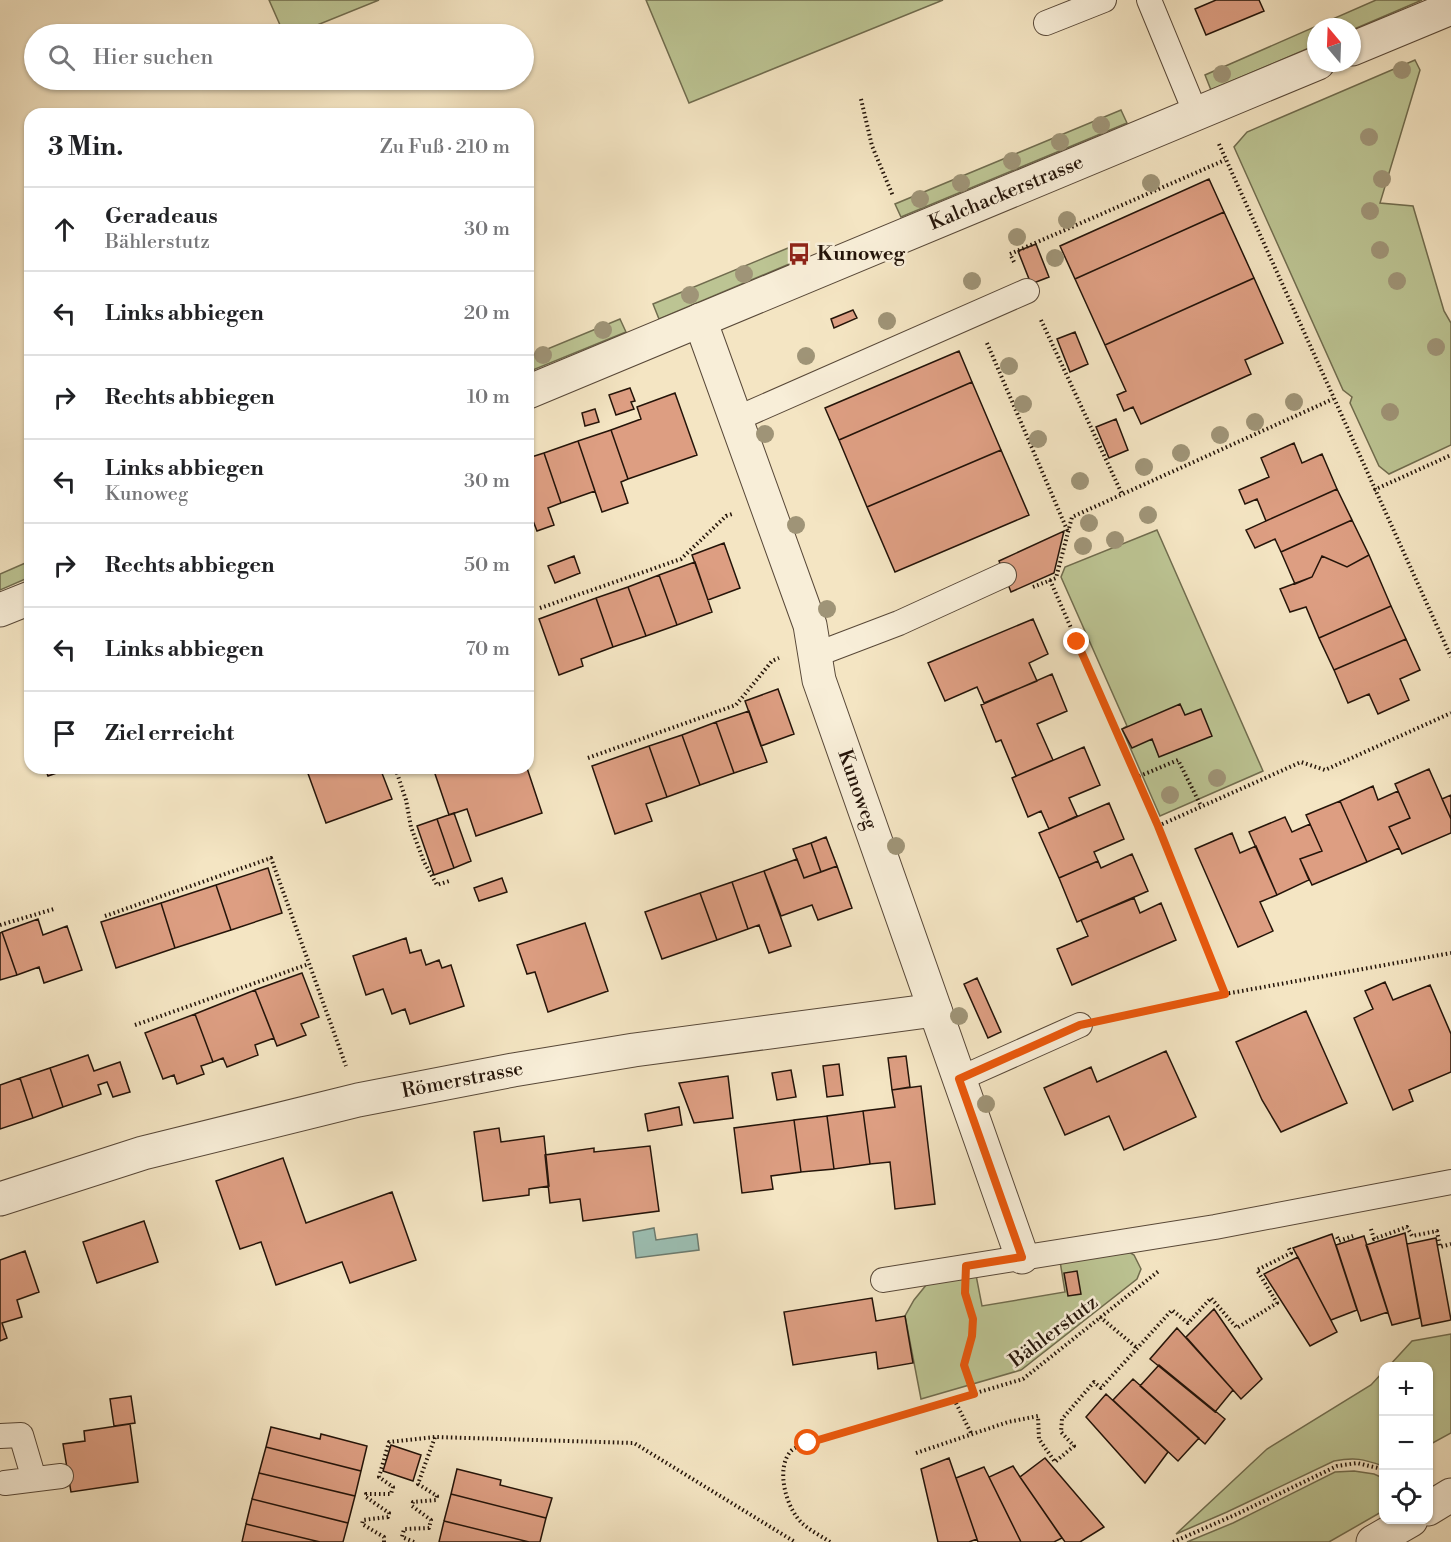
<!DOCTYPE html>
<html lang="de">
<meta charset="utf-8">
<style>
:root{--surface:#fff;--page:#f2f2f2;--text:#202124;--muted:#757577;--line:#e0e0e0}
body{margin:0;font-family:"Libre Bodoni",serif;background:var(--page);color:var(--text)}
.controls{position:absolute;right:18px;bottom:18px;display:grid;overflow:hidden;border-radius:12px;box-shadow:0 2px 4px #0004}
.controls button{width:54px;height:54px;display:grid;place-items:center;padding:0;border:0;border-bottom:2px solid var(--line);background:var(--surface);color:var(--text);font:30px sans-serif}
.compass{position:absolute;left:1307px;top:18px;width:54px;height:54px;border-radius:50%;background:var(--surface);box-shadow:0 2px 4px #0004;rotate:341deg}
.stop{position:absolute;width:18px;height:18px;margin:-14px;border:4px solid #ea580c;border-radius:50%;background:#fff}
.stop.end{background:#ea580c;border-color:#fff;box-shadow:0 2px 6px #0008}
.list{margin:0;padding:0;list-style:none}
h2{display:flex;justify-content:space-between;align-items:center;height:78px;margin:0;padding:0 24px;font-size:26px}
h2 small{font-size:20px;font-weight:400;color:var(--muted)}
.list li{display:grid;grid-template-columns:39px 1fr auto;gap:18px;align-items:center;box-sizing:border-box;height:84px;padding:0 24px;border-top:2px solid var(--line)}
.list b{display:block;font-size:22px;white-space:nowrap}
.list p{margin:0;font-size:20px;white-space:nowrap;color:var(--muted)}
.list em{font-size:20px;font-style:normal;color:var(--muted)}
.icon{flex:none;width:33px;height:33px;fill:none;stroke:currentColor;stroke-width:2;stroke-linecap:round;stroke-linejoin:round}
.map{position:relative;flex:none;width:1451px;height:1542px;overflow:hidden}
.search{position:absolute;background:var(--surface);box-shadow:0 2px 4px #0004;left:24px;top:24px;width:510px;height:66px;display:flex;align-items:center;gap:15px;box-sizing:border-box;padding:0 21px;border-radius:33px;color:var(--muted);font-size:22px}
.panel{position:absolute;background:var(--surface);box-shadow:0 2px 4px #0004;left:24px;top:108px;width:510px;height:666px;border-radius:18px}
.map>svg:first-child{display:block}
</style>
<div class="map">
<svg width="1451" height="1542" viewBox="0 0 1451 1542">
<rect width="100%" height="100%" fill="#f4e5c3"/>
<filter id="stains"><feTurbulence type="fractalNoise" baseFrequency=".00333" numOctaves="4"/><feColorMatrix values="0 0 0 0 .2 0 0 0 0 .09 0 0 0 0 .02 0 0 0 .5 -.17"/></filter>
<radialGradient id="worn" r=".72"><stop offset=".6" stop-color="#630" stop-opacity="0"/><stop offset="1" stop-color="#630" stop-opacity=".3"/></radialGradient>
<path fill="#bcc493" stroke="#706c4e" stroke-width="1.5" d="M269,0H379L295,34H284Z
M646,0H943L689,103Z
M1376,0H1422L1352,30V27H1316V45L1211,90L1205,75Z
M1415,60L1420,70L1380,203L1413,206L1444,311L1451,323V445L1389,474L1379,466L1350,403L1352,397L1343,390L1234,147L1247,132Z
M1121,110L1127,123L901,217L895,204Z
M788,248L794,262L659,319L653,304Z
M620,319L626,332L528,372V357Z
M1157,530L1263,771L1160,816L1122,729L1127,726L1061,577L1065,567Z
M30,561V577L0,590V574Z
M1123,1248L1134,1255L1141,1269L1137,1279L1021,1370L921,1399L905,1316L914,1300L927,1284L976,1275L982,1306L1065,1292L1060,1261Z
M1451,1334V1433L1429,1445L1428,1366H1389L1412,1341Z
M1383,1372V1466C1363,1459 1355,1457 1334,1461L1227,1512L1176,1534L1267,1449L1371,1385Z
M1354,1471L1374,1474L1383,1478V1511L1329,1542H1187L1233,1523L1335,1472Z"/>
<path fill="#9cbfb3" stroke="#6c7b6f" stroke-width="1.5" d="M654,1228L656,1240L697,1234L699,1250L636,1258L633,1232Z"/>
<path fill="#dd9e82" stroke="#241409" stroke-width="1.5" d="M1216,0H1259L1264,11L1206,35L1195,9Z
M1209,179L1224,212L1075,279L1060,246Z
M1224,212L1254,278L1105,345L1075,279Z
M1036,244L1049,277L1031,284L1018,251Z
M1254,278L1283,343L1245,360L1251,374L1141,424L1133,407L1124,411L1117,395L1126,391L1105,345Z
M853,310L857,318L834,328L831,319Z
M1075,332L1088,364L1070,372L1057,339Z
M959,351L972,382L839,440L825,408Z
M972,382L1001,450L867,507L839,440Z
M630,388L635,401L631,402L634,409L616,415L609,395Z
M675,393L697,455L628,479L611,430L641,419L637,407Z
M595,409L599,422L585,426L582,413Z
M1116,419L1128,450L1109,458L1096,427Z
M611,430L628,479L621,482L628,503L602,512L578,441Z
M578,441L595,491L561,503L544,453Z
M1294,443L1302,463L1322,454L1337,489L1266,521L1257,499L1245,504L1239,490L1269,477L1261,458Z
M1001,450L1029,515L895,572L867,507Z
M544,453L561,503L548,508L554,525L537,531L530,513L528,514V458Z
M1337,489L1352,520L1281,552L1275,539L1255,548L1246,530Z
M1352,520L1369,555L1347,567L1322,556L1312,577L1295,584L1281,552Z
M1064,531L1054,573L1011,592L999,561Z
M724,543L740,588L708,600L692,555Z
M1369,555L1391,606L1319,638L1306,607L1290,612L1280,589L1312,577L1322,556L1347,567Z
M574,556L580,573L555,583L548,566Z
M695,562L712,612L677,625L659,575Z
M659,575L677,625L646,636L628,587Z
M628,587L646,636L613,647L596,598Z
M596,598L613,647L581,659L583,666L559,675L539,619Z
M1391,606L1406,639L1334,670L1319,638Z
M1033,619L1048,654L1029,663L1037,681L984,703L977,687L945,701L928,663Z
M1406,639L1420,670L1400,679L1409,700L1378,714L1369,694L1348,703L1334,670Z
M1052,674L1067,711L1037,724L1053,760L1016,776L1001,740L996,742L981,705Z
M778,689L794,734L761,746L745,701Z
M1180,704L1185,715L1201,709L1212,736L1159,757L1152,739L1132,748L1122,729Z
M749,711L767,762L734,773L716,722Z
M716,722L734,773L700,785L682,735Z
M682,735L700,785L667,797L649,746Z
M649,746L667,797L646,804L652,821L615,834L592,766Z
M1084,747L1100,785L1069,798L1077,816L1049,829L1041,811L1028,817L1012,778Z
M45,768H71L48,776Z
M306,768H380L392,799L326,823Z
M433,768H527L542,813L476,836L467,809L449,815Z
M1429,769L1451,819V833L1402,854L1389,827L1410,818L1395,784Z
M1373,786L1378,800L1398,791L1410,818L1389,827L1399,848L1367,862L1340,801Z
M1451,795V819L1442,799Z
M1340,801L1367,862L1312,885L1300,859L1322,851L1306,815Z
M1109,803L1124,839L1094,852L1098,861L1059,878L1039,833Z
M454,813L471,861L454,868L437,819Z
M1285,817L1292,832L1310,824L1322,851L1300,859L1309,880L1277,895L1249,832Z
M437,819L454,868L434,875L417,826Z
M1232,833L1240,853L1256,846L1277,895L1260,902L1273,931L1238,947L1195,849Z
M826,837L837,866L821,872L811,843Z
M811,843L821,872L804,878L793,849Z
M1132,854L1148,891L1077,922L1059,878L1098,861L1101,868Z
M797,859L804,878L837,866L852,908L818,920L812,905L781,916L764,871Z
M268,868L282,913L231,930L216,885Z
M764,871L791,946L769,953L759,925L748,929L732,882Z
M502,878L507,892L479,901L474,888Z
M732,882L748,929L717,940L700,893Z
M216,885L231,930L175,948L161,903Z
M700,893L717,940L662,959L645,912Z
M1134,898L1140,913L1161,903L1176,940L1072,985L1057,949L1088,936L1081,920Z
M161,903L175,948L116,968L101,922Z
M38,919L43,935L67,926L82,970L44,983L39,967L17,975L2,932Z
M585,923L608,991L548,1012L535,972L527,974L517,945Z
M2,932L17,975L0,980V933Z
M406,938L410,953L421,950L426,965L439,960L442,968L451,965L464,1006L410,1024L405,1009L392,1014L383,989L366,995L353,956Z
M302,973L319,1017L301,1024L306,1035L277,1046L255,990Z
M977,978L1001,1032L988,1038L964,984Z
M1385,982L1393,1000L1430,985L1451,1034V1072L1409,1090L1413,1101L1393,1110L1354,1018L1373,1009L1365,991Z
M255,990L274,1038L255,1045L258,1055L227,1067L223,1058L213,1062L195,1014Z
M1306,1011L1347,1103L1281,1132L1262,1100L1236,1042Z
M195,1014L213,1062L201,1066L204,1074L177,1084L174,1075L163,1079L145,1033Z
M1166,1051L1196,1117L1124,1150L1109,1116L1065,1135L1044,1088L1091,1067L1097,1082Z
M88,1055L94,1071L120,1062L130,1092L113,1097L107,1082L98,1085L101,1094L63,1107L50,1068Z
M906,1056L910,1087L892,1090L888,1058Z
M839,1064L843,1095L827,1097L823,1066Z
M50,1068L63,1107L33,1118L20,1078Z
M791,1070L796,1097L777,1100L772,1073Z
M728,1076L733,1118L694,1123L679,1083Z
M20,1078L33,1118L0,1129V1085Z
M921,1086L935,1204L895,1209L890,1162L870,1164L863,1111L895,1107L892,1090Z
M679,1107L682,1125L648,1131L645,1114Z
M863,1111L870,1164L834,1169L827,1116Z
M827,1116L834,1169L801,1172L794,1120Z
M794,1120L801,1172L771,1176L773,1189L742,1193L734,1128Z
M499,1128L501,1142L544,1136L549,1186L529,1189V1195L483,1201L474,1132Z
M650,1146L659,1211L583,1221L580,1199L550,1203L545,1155L594,1148V1152Z
M283,1158L306,1223L392,1192L416,1260L350,1283L342,1262L276,1285L261,1242L240,1249L216,1181Z
M144,1221L158,1262L97,1283L83,1242Z
M1405,1233L1420,1318L1392,1325L1366,1245Z
M1332,1234L1357,1310L1331,1320L1293,1248Z
M1364,1236L1388,1312L1361,1321L1336,1245Z
M1436,1238L1451,1320L1422,1326L1407,1244Z
M25,1251L39,1292L17,1300L22,1317L2,1323L7,1338L0,1341V1260Z
M1298,1257L1337,1332L1310,1346L1264,1274Z
M1077,1271L1081,1294L1068,1296L1064,1273Z
M872,1298L876,1321L905,1316L913,1363L878,1369L876,1352L793,1365L784,1312Z
M1214,1309L1262,1379L1241,1399L1186,1337Z
M1177,1328L1233,1390L1215,1412L1150,1359Z
M1159,1365L1225,1419L1205,1444L1140,1386Z
M1133,1379L1199,1438L1178,1461L1113,1400Z
M1106,1394L1168,1452L1145,1483L1086,1417Z
M131,1396L135,1423L114,1426L110,1399Z
M130,1424L138,1482L71,1492L63,1444L85,1441L84,1431Z
M271,1427L320,1439L321,1434L367,1446L361,1471L266,1447Z
M391,1445L421,1455L413,1481L383,1471Z
M266,1447L361,1471L355,1496L259,1473Z
M949,1458L977,1539L969,1542H938L921,1469Z
M1045,1458L1104,1527L1080,1542H1065L1020,1477Z
M1013,1466L1020,1477L1062,1538L1054,1542H1021L989,1477Z
M984,1467L989,1477L1021,1542H978L956,1478Z
M457,1469L501,1480L500,1485L552,1498L546,1518L451,1494Z
M259,1473L355,1496L348,1523L252,1499Z
M451,1494L546,1518L540,1542H529L444,1521Z
M252,1499L348,1523L343,1542H320L246,1524Z
M444,1521L529,1542H439Z
M246,1524L320,1542H242Z"/>
<g fill="none" stroke-linecap="round" stroke-linejoin="round">
<g stroke="#584838" stroke-width="26">
<path id="service" d="M1149,0L1196,114
M1046,23L1104,0
M736,419L1027,291
M815,655L899,623L1004,575
M959,1079L1080,1025
M883,1280L1215,1227L1451,1182
M0,1436L21,1435L34,1479
M5,1483L61,1476"/>
</g>
<g stroke="#584838" stroke-width="35">
<g id="minor">
<path id="s1" d="M700,320L810,625L819,680L1022,1257"/>
<path id="s2" d="M0,1199L143,1153L358,1100L513,1070L634,1050L935,1010"/>
</g>
</g>
<g stroke="#584838" stroke-width="35">
<g id="tertiary">
<path d="M1352,49L1451,8"/>
<path id="s3" d="M528,392L1318,63"/>
<path d="M0,610L30,598"/>
<path d="M1428,1509L1451,1495"/>
<path d="M1373,1542L1411,1520"/>
</g>
</g>
<path stroke="#241409" stroke-width="4" stroke-dasharray="1.5 3" stroke-linecap="butt" d="M861,99L872,146L893,196
M1219,144L1451,657
M1014,262L1010,254L1225,160
M1041,320L1122,494
M987,343L1068,532
M1374,490L1451,455
M1050,580L1158,826L1225,994
M1033,587L1056,578L1072,517L1333,399
M540,608L681,559L726,516L732,514
M588,758L736,705L772,661L779,658
M397,773L406,800L411,827L424,862L437,885L449,881
M1135,778L1178,760L1201,806
M1158,826L1301,762L1325,770L1451,713
M105,916L271,858L346,1066
M0,925L54,909
M1110,1019L1225,994L1451,953
M135,1025L309,964
M1371,1229L1374,1239L1407,1227L1412,1236L1437,1231L1440,1247L1451,1244
M1337,1237L1339,1241L1353,1236
M967,1299L973,1319L972,1336L964,1365L974,1394
M1100,1317L1137,1348
M954,1399L972,1435
M916,1453L1008,1422L1038,1416L1039,1439L1055,1462L1074,1446L1061,1432L1062,1419L1094,1382L1101,1388L1172,1310L1188,1323L1211,1298L1237,1328L1277,1303L1257,1270L1291,1253L1288,1246
M384,1542V1537L362,1524L363,1520L388,1517L389,1513L366,1497V1494H391L393,1487L379,1477L389,1442L435,1437L634,1443L795,1542
M414,1542L402,1537L404,1529L429,1528L431,1520L412,1506L413,1502L436,1500L437,1496L418,1484L435,1437
M830,1542C821,1536 811,1531 803,1524C786,1509 775,1468 791,1451C795,1447 802,1445 808,1443L1023,1379L1160,1270
M1173,1542L1237,1514L1337,1466L1357,1463L1378,1468L1384,1472"/>
<use href="#service" stroke="#f8eed8" stroke-width="24"/>
<use href="#minor" stroke="#f8eed8" stroke-width="33"/>
<use href="#tertiary" stroke="#f8eed8" stroke-width="33"/>
</g>
<g fill="#9f9477">
<circle cx="1402" cy="70" r="9"/>
<circle cx="1222" cy="74" r="9"/>
<circle cx="1101" cy="125" r="9"/>
<circle cx="1369" cy="137" r="9"/>
<circle cx="1060" cy="142" r="9"/>
<circle cx="1012" cy="161" r="9"/>
<circle cx="1382" cy="179" r="9"/>
<circle cx="961" cy="183" r="9"/>
<circle cx="1151" cy="183" r="9"/>
<circle cx="920" cy="199" r="9"/>
<circle cx="1370" cy="211" r="9"/>
<circle cx="1067" cy="220" r="9"/>
<circle cx="1017" cy="237" r="9"/>
<circle cx="1380" cy="250" r="9"/>
<circle cx="1055" cy="258" r="9"/>
<circle cx="744" cy="274" r="9"/>
<circle cx="972" cy="281" r="9"/>
<circle cx="1397" cy="281" r="9"/>
<circle cx="690" cy="295" r="9"/>
<circle cx="887" cy="321" r="9"/>
<circle cx="603" cy="330" r="9"/>
<circle cx="1436" cy="347" r="9"/>
<circle cx="543" cy="355" r="9"/>
<circle cx="806" cy="356" r="9"/>
<circle cx="1009" cy="366" r="9"/>
<circle cx="1294" cy="402" r="9"/>
<circle cx="1023" cy="404" r="9"/>
<circle cx="1390" cy="412" r="9"/>
<circle cx="1255" cy="422" r="9"/>
<circle cx="765" cy="434" r="9"/>
<circle cx="1220" cy="435" r="9"/>
<circle cx="1038" cy="439" r="9"/>
<circle cx="1181" cy="453" r="9"/>
<circle cx="1144" cy="467" r="9"/>
<circle cx="1080" cy="481" r="9"/>
<circle cx="1148" cy="515" r="9"/>
<circle cx="1089" cy="523" r="9"/>
<circle cx="796" cy="525" r="9"/>
<circle cx="1115" cy="540" r="9"/>
<circle cx="1083" cy="546" r="9"/>
<circle cx="827" cy="609" r="9"/>
<circle cx="1217" cy="778" r="9"/>
<circle cx="1170" cy="795" r="9"/>
<circle cx="896" cy="846" r="9"/>
<circle cx="959" cy="1016" r="9"/>
<circle cx="986" cy="1104" r="9"/>
</g>
<g fill="none" stroke-linecap="round" stroke-linejoin="round">
<path stroke="#ea580c" stroke-width="8" d="M808,1443L974,1394L964,1365L972,1336L973,1319L965,1293L966,1266L1022,1257L959,1079L1080,1025L1225,994L1158,826L1077,642"/>
</g>
<defs>
<g id="bus-bare" transform="scale(1.8)"><path d="M-5-6H5V4H4V6H2V4H-2V6H-4V4H-5ZM-3.5-4V0h7V-4ZM-3.5 1.2v1.5H-2V1.2ZM2 1.2v1.5H3.5V1.2Z" fill="#8f2418" stroke="#f8eed8" stroke-width="2.5" paint-order="stroke"/></g>
</defs>
<g fill-rule="evenodd">
<use href="#bus-bare" x="799" y="254"/>
</g>
<g text-anchor="middle" dominant-baseline="central" stroke-width="5" stroke-linejoin="round" paint-order="stroke">
<g font-size="20" fill="#241409" stroke="#f8eed8">
<text stroke="none"><textPath href="#s3" startOffset="518">Kalchackerstrasse</textPath></text>
<text stroke="none"><textPath href="#s1" startOffset="496">Kunoweg</textPath></text>
<text stroke="none"><textPath href="#s2" startOffset="478">Römerstrasse</textPath></text>
<text transform="translate(1054 1332) rotate(-37)">Bählerstutz</text>
</g>
<g font-size="20" font-weight="bold" fill="#241409" stroke="#f8eed8" text-anchor="start">
<text x="817" y="254">Kunoweg</text>
</g>
</g>
<rect width="100%" height="100%" filter="url(#stains)"/>
<rect width="100%" height="100%" fill="url(#worn)"/>
</svg>
<div class="controls">
<button>+</button>
<button>−</button>
<button><svg class="icon" aria-label="locate" viewBox="0 0 24 24"><circle cx="12" cy="12" r="6"/><path d="M12 2v4M12 18v4M2 12h4M18 12h4"/></svg></button>
</div>
<svg class="compass" viewBox="-18 -18 36 36"><path d="M0-13l5 13h-10z" fill="#e53935"/><path d="M0 13l5-13h-10z" fill="#757577"/></svg>
<div class="stop" style="left:808px;top:1443px"></div>
<div class="stop end" style="left:1077px;top:642px"></div>
<div class="search"><svg class="icon" aria-label="search" viewBox="0 0 24 24"><circle cx="10" cy="10" r="6"/><path d="M15 15l6 6"/></svg>Hier suchen</div>
<section class="panel">
<h2>3 Min.<small>Zu Fuß · 210 m</small></h2>
<ul class="list">
<li><svg class="icon" aria-label="ahead" viewBox="0 0 24 24"><path d="M12 20V5M6 11l6-6 6 6"/></svg><div><b>Geradeaus</b><p>Bählerstutz</p></div><em>30 m</em></li>
<li><svg class="icon" aria-label="left" viewBox="0 0 24 24"><path d="M17 20v-9H6M10 6l-5 5 5 5"/></svg><div><b>Links abbiegen</b></div><em>20 m</em></li>
<li><svg class="icon" aria-label="right" viewBox="0 0 24 24"><path d="M7 20v-9h11M14 6l5 5-5 5"/></svg><div><b>Rechts abbiegen</b></div><em>10 m</em></li>
<li><svg class="icon" aria-label="left" viewBox="0 0 24 24"><path d="M17 20v-9H6M10 6l-5 5 5 5"/></svg><div><b>Links abbiegen</b><p>Kunoweg</p></div><em>30 m</em></li>
<li><svg class="icon" aria-label="right" viewBox="0 0 24 24"><path d="M7 20v-9h11M14 6l5 5-5 5"/></svg><div><b>Rechts abbiegen</b></div><em>50 m</em></li>
<li><svg class="icon" aria-label="left" viewBox="0 0 24 24"><path d="M17 20v-9H6M10 6l-5 5 5 5"/></svg><div><b>Links abbiegen</b></div><em>70 m</em></li>
<li><svg class="icon" aria-label="arrive" viewBox="0 0 24 24"><path d="M6 21V4h12l-3 4 3 4H6"/></svg><div><b>Ziel erreicht</b></div></li>
</ul>
</section>
</div>
